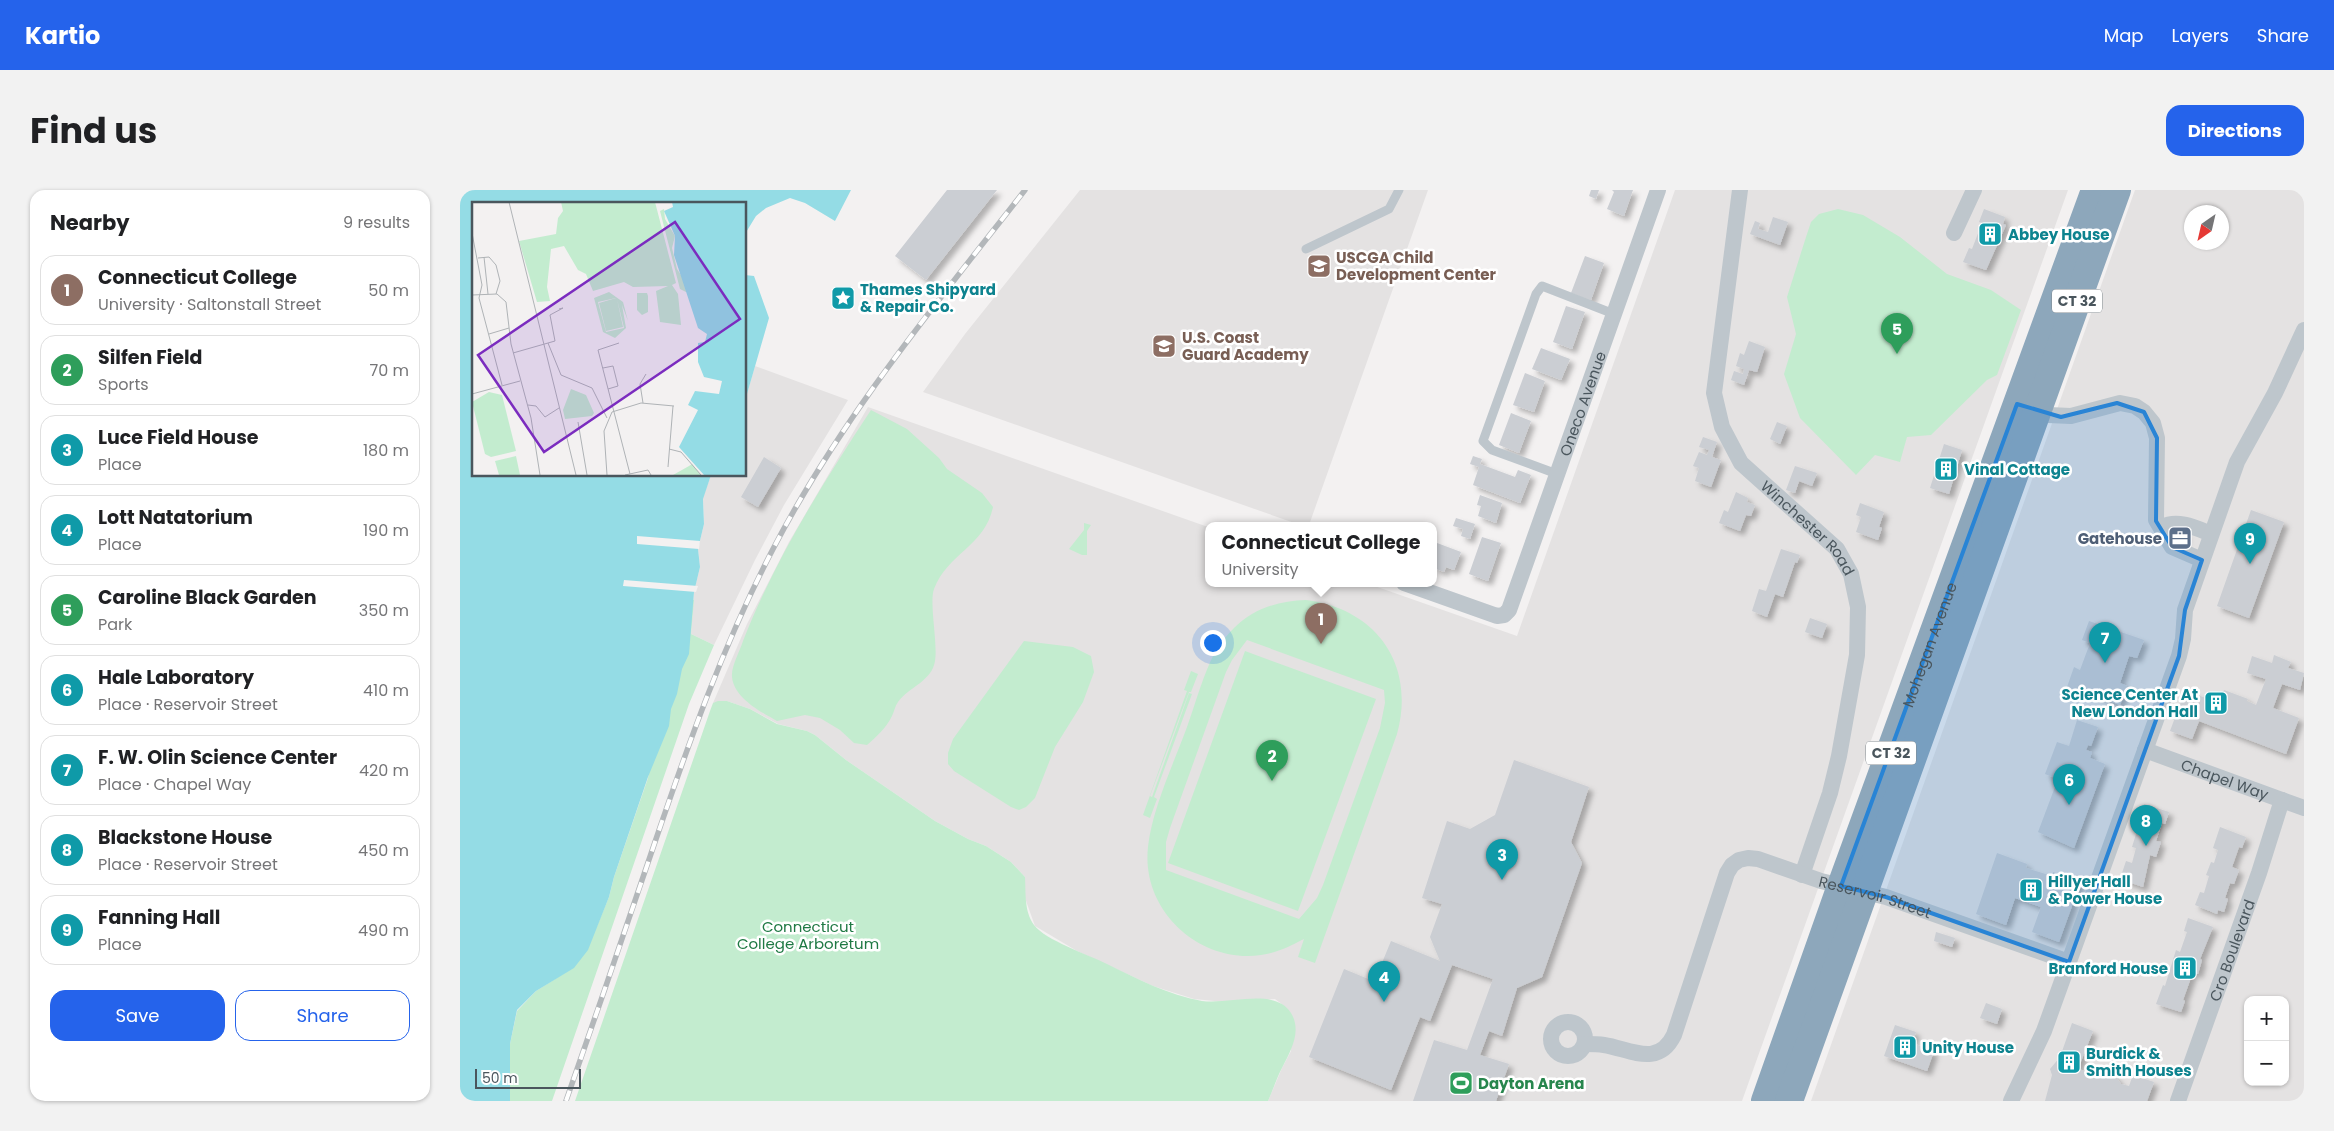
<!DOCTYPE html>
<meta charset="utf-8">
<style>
:root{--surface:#fff;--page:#f2f2f2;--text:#202124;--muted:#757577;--line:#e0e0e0;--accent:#2563eb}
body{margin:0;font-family:Poppins,sans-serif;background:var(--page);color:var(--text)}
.controls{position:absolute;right:15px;bottom:15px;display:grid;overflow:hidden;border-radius:10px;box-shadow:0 1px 4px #0004}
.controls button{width:45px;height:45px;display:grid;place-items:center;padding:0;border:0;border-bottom:1px solid var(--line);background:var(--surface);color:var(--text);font:25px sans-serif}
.compass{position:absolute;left:1724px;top:15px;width:45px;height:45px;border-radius:50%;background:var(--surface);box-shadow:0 1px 4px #0004;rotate:214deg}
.scale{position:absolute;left:15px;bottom:12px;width:106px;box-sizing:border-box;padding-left:5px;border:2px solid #4a565d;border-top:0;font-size:14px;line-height:18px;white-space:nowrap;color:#4a565d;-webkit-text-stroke:4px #fff;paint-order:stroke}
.you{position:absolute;left:752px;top:452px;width:18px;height:18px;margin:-12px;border:4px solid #fff;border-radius:50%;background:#1a73e8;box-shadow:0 0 0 8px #1a73e833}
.badge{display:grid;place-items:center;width:32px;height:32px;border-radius:50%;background:var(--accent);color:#fff;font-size:16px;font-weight:700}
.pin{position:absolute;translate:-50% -41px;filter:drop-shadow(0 1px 2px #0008)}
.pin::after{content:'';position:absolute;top:26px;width:18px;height:15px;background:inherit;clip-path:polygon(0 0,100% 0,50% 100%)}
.popup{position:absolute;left:745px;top:332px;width:232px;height:65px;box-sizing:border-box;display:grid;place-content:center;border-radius:10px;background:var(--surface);filter:drop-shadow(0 1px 4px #0005);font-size:16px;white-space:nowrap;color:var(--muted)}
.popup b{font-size:19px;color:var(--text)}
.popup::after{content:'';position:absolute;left:50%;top:100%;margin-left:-10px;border:10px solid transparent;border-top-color:var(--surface)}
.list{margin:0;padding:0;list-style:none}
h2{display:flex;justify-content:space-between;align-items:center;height:65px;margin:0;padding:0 20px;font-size:21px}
h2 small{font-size:16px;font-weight:400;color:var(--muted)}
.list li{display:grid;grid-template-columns:32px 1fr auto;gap:15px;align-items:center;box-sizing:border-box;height:70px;margin:0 10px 10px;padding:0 10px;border:1px solid var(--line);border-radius:15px}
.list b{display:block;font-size:19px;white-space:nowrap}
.list p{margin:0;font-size:16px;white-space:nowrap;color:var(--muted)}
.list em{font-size:16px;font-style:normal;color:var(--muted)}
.actions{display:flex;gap:10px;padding:15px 20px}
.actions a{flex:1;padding:11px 0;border:1px solid var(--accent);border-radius:15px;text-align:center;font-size:18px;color:var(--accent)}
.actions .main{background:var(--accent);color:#fff}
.map{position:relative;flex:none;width:1844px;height:911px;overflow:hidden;border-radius:15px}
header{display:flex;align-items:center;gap:30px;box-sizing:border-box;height:70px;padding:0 25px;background:var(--accent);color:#fff}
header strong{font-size:24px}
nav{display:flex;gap:28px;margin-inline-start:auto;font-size:18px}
.intro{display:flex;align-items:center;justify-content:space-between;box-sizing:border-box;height:120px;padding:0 30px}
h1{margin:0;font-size:35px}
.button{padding:12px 22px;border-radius:15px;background:var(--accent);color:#fff;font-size:18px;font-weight:700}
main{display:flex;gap:30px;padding:0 30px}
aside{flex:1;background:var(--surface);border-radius:15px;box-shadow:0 1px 4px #0004}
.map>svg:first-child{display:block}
</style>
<header>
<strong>Kartio</strong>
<nav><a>Map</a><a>Layers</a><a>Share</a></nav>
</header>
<div class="intro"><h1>Find us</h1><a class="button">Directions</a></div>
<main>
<aside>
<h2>Nearby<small>9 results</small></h2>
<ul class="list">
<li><span class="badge" style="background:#8d6e63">1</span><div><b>Connecticut College</b><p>University · Saltonstall Street</p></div><em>50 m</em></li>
<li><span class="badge" style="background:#2e9e5b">2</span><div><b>Silfen Field</b><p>Sports</p></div><em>70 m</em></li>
<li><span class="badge" style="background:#0f9aa8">3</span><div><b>Luce Field House</b><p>Place</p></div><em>180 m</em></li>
<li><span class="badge" style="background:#0f9aa8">4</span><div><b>Lott Natatorium</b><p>Place</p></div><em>190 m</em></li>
<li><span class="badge" style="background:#2e9e5b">5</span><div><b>Caroline Black Garden</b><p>Park</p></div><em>350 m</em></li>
<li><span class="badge" style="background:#0f9aa8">6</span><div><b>Hale Laboratory</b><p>Place · Reservoir Street</p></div><em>410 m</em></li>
<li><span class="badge" style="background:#0f9aa8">7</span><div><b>F. W. Olin Science Center</b><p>Place · Chapel Way</p></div><em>420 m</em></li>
<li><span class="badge" style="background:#0f9aa8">8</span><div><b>Blackstone House</b><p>Place · Reservoir Street</p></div><em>450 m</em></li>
<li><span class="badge" style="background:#0f9aa8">9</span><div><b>Fanning Hall</b><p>Place</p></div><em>490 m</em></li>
</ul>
<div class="actions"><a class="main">Save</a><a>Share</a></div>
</aside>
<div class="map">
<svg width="1844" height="911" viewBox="0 0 1844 911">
<defs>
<filter id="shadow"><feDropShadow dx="4.5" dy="4.5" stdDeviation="2.5" flood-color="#0004"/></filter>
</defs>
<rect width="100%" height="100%" fill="#f3f1f1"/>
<path fill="#e4e2e2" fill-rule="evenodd" d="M620,0H968L849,335H840L463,202L505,144Z
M1215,0H1608L1282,911H808L822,878L831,861L830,822L823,815L815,809L764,812L734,809L693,796L617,761L575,736L565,708V687L551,672L526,656L508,649L475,631L386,570L355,545L347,541L318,534L290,519L267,511L253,513L287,434L329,352L408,217L748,337V393H906L1057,446Z
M1675,0H1844V911H1351ZM1732,22H1762V52H1732ZM1788,810H1825V892H1788Z
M295,176L388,210L324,315L295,370L254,455L231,444L234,401L240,377L238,359L244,334L243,307L251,285H285V211Z"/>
<path fill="#c3eccf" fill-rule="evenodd" d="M1378,19L1403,25L1440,47L1487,84L1531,100L1561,120L1537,185L1527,190L1471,245L1447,247L1440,272L1415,265L1396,285L1340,228L1324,184L1336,144L1327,107L1346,47L1351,32L1359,24Z
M411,220L447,239L479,268L487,279L522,303L533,317C525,356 488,363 474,399C469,413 478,453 475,471C472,491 449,497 438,512C435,516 434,522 432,526C427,537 416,547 407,555L394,553L380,540L360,528L345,525L317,531C301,522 274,508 272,487C271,476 280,461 283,451C315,369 363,293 411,220Z
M624,333L631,335L627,341V365H622L609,359L624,340Z
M216,407L234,410L231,444L254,455L229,514L92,911H50V854L57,821L76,801L111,779L137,736L149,707L154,687L188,588Z
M846,410C917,419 956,475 937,544L855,773L838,767L844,749C830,756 817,763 801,765C747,773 694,732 688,678C683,637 713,576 727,537C736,512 743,485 755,462C760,453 767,445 774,438C794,418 819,411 846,410ZM787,450L924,500L925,513L920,538L863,695L857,708L839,729L706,680V652L710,638L766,482L772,470Z
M564,451L613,457L631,466L634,482L623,512L595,557L575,608L566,617L559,620L551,617L494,581L488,574V563L493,549Z
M785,461L916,509L838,721L708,673Z
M731,481L738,484L731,502H729L690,606L692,607L729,503L732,504L694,607L697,609L690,628L683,625L727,501L724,500Z
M258,511H267L290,519L317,534L347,541L355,545L386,570L475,631L508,649L526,656L551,672L565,687C566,703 564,721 574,735C585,750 629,765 647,774C678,789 708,805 742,811C769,815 815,797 831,823C842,841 831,860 823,876C817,887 813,900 808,911H115L250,521L253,513Z"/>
<path fill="#94dce5" d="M0,0H391L375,31L345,13L330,8L306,18L296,26L285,44V14H14V285H251L243,309L244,334L238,359L240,377L234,402L229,464L222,479L217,504L211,519L209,536L188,587L154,687L149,707L128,760L114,778L76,801L57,820L50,854V911H0Z
M285,85L294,86L309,128L285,211Z"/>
<path fill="#f3f1f1" d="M177,346L240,351L239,359L177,354Z
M164,390L238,396L236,402L163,396Z"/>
<path fill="#cbced3" filter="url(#shadow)" d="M487,0H537L466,90L435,66Z
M1131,0H1139L1136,9L1129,6Z
M1152,0H1173L1164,26L1147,19L1154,2Z
M1524,19L1545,27L1543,34L1546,35L1526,80L1503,72L1509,58L1512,59L1522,33L1519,32Z
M1313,27L1328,32L1320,55L1290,44L1295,31L1300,33L1298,39L1308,42Z
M1125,66L1144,73L1131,110L1111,103Z
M1106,116L1125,122L1112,159L1093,152Z
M1289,151L1305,157L1297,182L1289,180L1284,195L1271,190L1274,181L1283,184L1284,179L1276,176L1280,163L1284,165Z
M1081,158L1110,169L1101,190L1072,179Z
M1065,183L1085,191L1074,222L1053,215Z
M1051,223L1071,231L1059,263L1039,255Z
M1317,232L1327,236L1320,254L1310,249Z
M1243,247L1257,252L1252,267L1261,270L1251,297L1235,291L1239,278L1233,276L1239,262L1247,265L1249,260L1239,257Z
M1484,254L1502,260L1489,304L1470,298Z
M1013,266L1022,269L1020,274L1055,287L1058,280L1071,285L1060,313L1013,295L1019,277L1010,274Z
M304,267L321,278L298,317L281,307Z
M1335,276L1357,283L1352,296L1339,291L1335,303L1326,300Z
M1276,302L1288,308L1287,312L1295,315L1291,326L1286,325L1280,341L1259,333L1264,320L1268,322Z
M1020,305L1042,313L1036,333L1018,326L1021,316L1017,315Z
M1400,313L1424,322L1419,337L1422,338L1418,350L1396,342L1401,327L1396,325Z
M1791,320L1824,332L1789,428L1757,416Z
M996,328L1015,334L1010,349L1001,346L1003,339L993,336Z
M1718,342L1726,344L1722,355L1714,352Z
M1022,347L1041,353L1028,391L1009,384Z
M977,353L1001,362L994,380L986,377L984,382L974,378V364Z
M1321,359L1340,365L1337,373L1335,372L1323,407L1315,404L1307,427L1292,421L1299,399L1306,401Z
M1350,428L1367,434L1362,448L1345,442Z
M1629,431L1684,450L1677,468L1669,466L1660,493L1667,496L1660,515L1623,500L1622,502L1607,497L1614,477L1620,480L1630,453L1622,450Z
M1814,465L1831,472L1828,478L1844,483L1840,500L1822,494L1813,518L1839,528L1826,564L1739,531L1732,549L1710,541L1725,501L1755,511L1759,501L1763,503L1764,500L1788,509L1787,511L1796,515L1806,489L1787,483L1792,466L1812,473Z
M1617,530L1638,537L1631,556L1628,555L1626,560L1632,562L1630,568L1645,574L1614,658L1578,642L1598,589L1585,584L1597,552L1609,556Z
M1054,570L1129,597L1111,652L1122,673L1082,787L1057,798L1042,846L1029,841L1020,865L1049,874L1036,911H953L974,850L1007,860L1033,789L992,775L970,831L960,827L931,900L849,867L884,779L930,798L932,791L917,785L931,751L980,771L970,747L982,714L962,708L987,631L1010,639L1035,625Z
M1684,614L1709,622L1705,634L1702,633L1696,651L1701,652L1696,667L1690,665L1683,697L1660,689L1666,671L1672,673L1676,658L1672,657L1676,644L1680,645L1686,628L1680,626Z
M1760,637L1786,647L1782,658L1779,657L1772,677L1779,680L1774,694L1770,693L1765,708L1768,709L1764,722L1758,720L1757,724L1735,715L1740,702L1744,703L1749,686L1746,685L1751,672L1754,673L1758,660L1753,658Z
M1537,663L1567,674L1566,678L1592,686L1593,682L1621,691L1599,752L1572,742L1581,717L1555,708L1546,735L1516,724Z
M1728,728L1753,737L1740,769L1742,770L1738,784L1733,782L1723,810L1725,811L1721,822L1696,814L1703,795L1705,796L1716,760L1720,762L1727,742L1724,741Z
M1476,742L1495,748L1492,757L1474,751Z
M1526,813L1542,819L1537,834L1520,828Z
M1612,833L1633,841L1618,879L1628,882L1636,880L1647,882L1655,886L1661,894L1669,896L1673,885L1694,892L1687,911H1585L1592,885L1590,879L1600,867Z
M1435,835L1456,842L1452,853L1474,861L1467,881L1424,866Z"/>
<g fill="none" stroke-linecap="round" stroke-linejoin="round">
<path stroke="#bec6cc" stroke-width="9" d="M846,59L929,19L939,0
M1097,284L1032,260L1023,251L1076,104L1082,96L1154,124"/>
<g stroke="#bec6cc" stroke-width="16">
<path id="s1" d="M1280,0L1254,203L1262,237L1281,273L1377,359L1391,384L1398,417L1397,465L1379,566L1370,603L1342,685"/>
<path d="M1494,43L1514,0"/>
<path d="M1569,219L1588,225L1611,226L1660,213L1675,216L1684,222L1693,233L1697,248L1696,330L1712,357L1742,370"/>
<path d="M1702,337C1718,329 1736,338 1751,344"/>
<path id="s2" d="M944,393L1037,426L1044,425L1049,420L1198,0"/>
<path id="s3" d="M1685,560L1844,618"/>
<circle cx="1108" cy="849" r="17"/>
<path id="s4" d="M1125,854C1131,854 1138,854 1144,855C1170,859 1198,878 1214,845L1267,683L1272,675L1279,670L1288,668L1298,669L1361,691L1426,707L1609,772"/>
<path d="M1551,911L1584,841L1719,466L1723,449L1725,420L1777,272L1815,203L1844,140"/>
<path id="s5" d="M1718,911L1799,683L1822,610"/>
</g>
<g stroke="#8da7bb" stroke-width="28">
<path id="s6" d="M1305,911L1381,696L1635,0"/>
<path d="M1329,911L1657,0"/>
</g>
<g stroke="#b3b7ba" stroke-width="5.5">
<path id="rail" d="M106,911C136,825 166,738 195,652C229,552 264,453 313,359C381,228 475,115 565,0"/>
</g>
<use href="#rail" stroke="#fff" stroke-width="4" stroke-dasharray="11" stroke-linecap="butt"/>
</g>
<path fill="#2984d5" fill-opacity="0.2" stroke="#2984d5" stroke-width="4" stroke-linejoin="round" d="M1657,213L1684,222L1697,248L1696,331L1712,357L1742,370L1725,420L1719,466L1609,772L1426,707L1381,696L1557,214L1601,227Z"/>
<defs>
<g id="building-square" transform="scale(1.25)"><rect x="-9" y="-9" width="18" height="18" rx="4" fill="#0f9aa8" stroke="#fff"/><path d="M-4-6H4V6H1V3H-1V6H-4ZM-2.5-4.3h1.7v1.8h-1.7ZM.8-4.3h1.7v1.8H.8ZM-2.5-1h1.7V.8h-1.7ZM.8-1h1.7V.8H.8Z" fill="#fff"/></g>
<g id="school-square" transform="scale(1.25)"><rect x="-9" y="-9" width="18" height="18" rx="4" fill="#8d6e63" stroke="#fff"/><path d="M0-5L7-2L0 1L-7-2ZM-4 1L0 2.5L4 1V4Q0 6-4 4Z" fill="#fff"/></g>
<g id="sight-square" transform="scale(1.25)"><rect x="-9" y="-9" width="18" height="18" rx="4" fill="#0f9aa8" stroke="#fff"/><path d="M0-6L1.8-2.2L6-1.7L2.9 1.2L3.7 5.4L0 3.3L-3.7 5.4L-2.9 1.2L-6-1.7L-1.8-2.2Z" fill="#fff"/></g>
<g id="university-square" transform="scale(1.25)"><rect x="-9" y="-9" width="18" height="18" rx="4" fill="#8d6e63" stroke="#fff"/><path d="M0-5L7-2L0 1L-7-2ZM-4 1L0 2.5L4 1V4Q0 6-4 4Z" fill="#fff"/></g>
<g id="office-square" transform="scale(1.25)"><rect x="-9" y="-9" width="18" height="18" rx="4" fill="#5c6f8a" stroke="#fff"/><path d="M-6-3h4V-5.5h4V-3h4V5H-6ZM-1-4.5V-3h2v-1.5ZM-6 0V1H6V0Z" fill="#fff"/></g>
<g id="stadium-square" transform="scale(1.25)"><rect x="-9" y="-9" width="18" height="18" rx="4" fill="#2e9e5b" stroke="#fff"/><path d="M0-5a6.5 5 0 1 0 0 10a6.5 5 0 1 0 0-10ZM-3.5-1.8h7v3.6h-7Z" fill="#fff"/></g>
</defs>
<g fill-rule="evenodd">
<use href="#building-square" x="1530" y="44"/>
<use href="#school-square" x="859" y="76"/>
<use href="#sight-square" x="383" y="108"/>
<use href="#university-square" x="704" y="156"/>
<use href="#building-square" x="1486" y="279"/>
<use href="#office-square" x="1720" y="348"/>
<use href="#building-square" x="1756" y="513"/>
<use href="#building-square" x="1571" y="700"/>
<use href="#building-square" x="1725" y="778"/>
<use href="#building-square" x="1445" y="857"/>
<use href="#building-square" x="1609" y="872"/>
<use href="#stadium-square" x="1001" y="893"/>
</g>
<g text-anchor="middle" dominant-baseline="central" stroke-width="5" stroke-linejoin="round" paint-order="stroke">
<g fill="#fff" stroke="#80898e" stroke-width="1">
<rect x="1592" y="99.5" width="50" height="23" rx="4"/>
<rect x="1406" y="551.5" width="50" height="23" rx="4"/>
</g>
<g font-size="14" font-weight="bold" fill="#4a565d">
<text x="1617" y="111">CT 32</text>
<text x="1431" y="563">CT 32</text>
</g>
<g font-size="15" font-weight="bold" fill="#0d838f" stroke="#fff" text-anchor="start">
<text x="1548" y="44">Abbey House</text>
<text x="400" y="99">Thames Shipyard<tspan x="400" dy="17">&amp; Repair Co.</tspan></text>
<text x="1504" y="279">Vinal Cottage</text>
<text x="1738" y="504" text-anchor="end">Science Center At<tspan x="1738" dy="17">New London Hall</tspan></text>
<text x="1588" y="691">Hillyer Hall<tspan x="1588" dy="17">&amp; Power House</tspan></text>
<text x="1708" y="778" text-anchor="end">Branford House</text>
<text x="1462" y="857">Unity House</text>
<text x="1626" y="863">Burdick &amp;<tspan x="1626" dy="17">Smith Houses</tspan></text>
</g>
<g font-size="15" font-weight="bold" fill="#785e54" stroke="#fff" text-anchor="start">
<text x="876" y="67">USCGA Child<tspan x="876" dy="17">Development Center</tspan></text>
<text x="722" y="147">U.S. Coast<tspan x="722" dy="17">Guard Academy</tspan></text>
</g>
<g font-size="15" fill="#4a565d" stroke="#fff">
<text stroke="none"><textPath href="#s2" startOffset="332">Oneco Avenue</textPath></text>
<text stroke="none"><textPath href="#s1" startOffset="374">Winchester Road</textPath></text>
<text stroke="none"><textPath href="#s6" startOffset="485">Mohegan Avenue</textPath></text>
<text stroke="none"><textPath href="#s3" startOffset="85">Chapel Way</textPath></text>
<text stroke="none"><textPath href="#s4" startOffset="429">Reservoir Street</textPath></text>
<text stroke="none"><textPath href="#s5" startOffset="160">Cro Boulevard</textPath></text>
</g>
<g font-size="15" font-weight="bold" fill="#4e5e75" stroke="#fff" text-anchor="end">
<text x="1702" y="348">Gatehouse</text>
</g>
<g font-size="15" fill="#1f7944" stroke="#fff">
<text x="348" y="736">Connecticut<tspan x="348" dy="17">College Arboretum</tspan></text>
</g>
<g font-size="15" font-weight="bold" fill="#27864d" stroke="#fff" text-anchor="start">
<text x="1018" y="893">Dayton Arena</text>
</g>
</g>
<g transform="translate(12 12)">
<rect width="274" height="274" fill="#f3f1f1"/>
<path d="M89,0H183L204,81L200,83L206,92L209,123L188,120L184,89L196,84L161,85L152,80L121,89L114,72L106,68L92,44L79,47L75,85L78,99L65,100L47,39L84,32L86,16L91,9ZM192,7L193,17L203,34L200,46L205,67L219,88L214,90L208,87L188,9ZM137,90L151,100L156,119L150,103L154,126L143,136L131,130L122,96ZM144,96L127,101L134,129L151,125L145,97L152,126L134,130L126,100ZM165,91H175L176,94V110L170,113L165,108ZM99,187L114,193L122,211L120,214L93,217L91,208ZM17,190L30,193L44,249L19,255L13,252L0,200ZM44,254L48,273H27L23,259ZM220,262L229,273H201L217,264Z" fill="#c3eccf" fill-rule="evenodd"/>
<path d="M200,0H274V273H232L207,245L226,208L216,203L223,189L247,192L250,179L232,175L226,160V141L233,140L235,132L226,126L202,53L203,34L192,9L201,5Z" fill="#94dce5"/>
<path fill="none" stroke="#afb3b6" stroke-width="1" d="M37,0L104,273M0,31L10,83L7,96L30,183M12,55L16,92M6,56L17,55L24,63L28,79L24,92M0,93L25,92L34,100L39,142L59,216L68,273M17,132L37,126M76,141L89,173L120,186L135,216M147,141L126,148L158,272M41,151L83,139L78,113L91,106L87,107M131,166L141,164L146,184L136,187M0,192L48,179M171,201L168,182L174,172M56,203L64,204L73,215L87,206M106,220L115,273M197,247L209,250L229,273M196,265L201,204M135,273L132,229L140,210L169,201L202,204M153,273L176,268L179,273"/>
<path fill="#7b2cbf" fill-opacity="0.15" stroke="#7b2cbf" stroke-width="2.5" d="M203,20L268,117L72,250L6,153Z"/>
<rect width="274" height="274" fill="none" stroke="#4a565d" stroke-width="2.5"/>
</g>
</svg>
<div class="controls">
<button>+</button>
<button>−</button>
</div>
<svg class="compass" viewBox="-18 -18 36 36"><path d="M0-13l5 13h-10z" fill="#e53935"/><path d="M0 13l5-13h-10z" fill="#757577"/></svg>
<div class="scale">50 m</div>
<div class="you"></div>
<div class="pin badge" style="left:861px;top:454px;background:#8d6e63">1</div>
<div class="popup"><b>Connecticut College</b>University</div>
<div class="pin badge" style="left:812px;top:591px;background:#2e9e5b">2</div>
<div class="pin badge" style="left:1042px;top:690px;background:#0f9aa8">3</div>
<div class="pin badge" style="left:924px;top:812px;background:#0f9aa8">4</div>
<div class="pin badge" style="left:1437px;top:164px;background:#2e9e5b">5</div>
<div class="pin badge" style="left:1609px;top:615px;background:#0f9aa8">6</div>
<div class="pin badge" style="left:1645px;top:473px;background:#0f9aa8">7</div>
<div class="pin badge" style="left:1686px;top:656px;background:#0f9aa8">8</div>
<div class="pin badge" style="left:1790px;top:374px;background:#0f9aa8">9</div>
</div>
</main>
